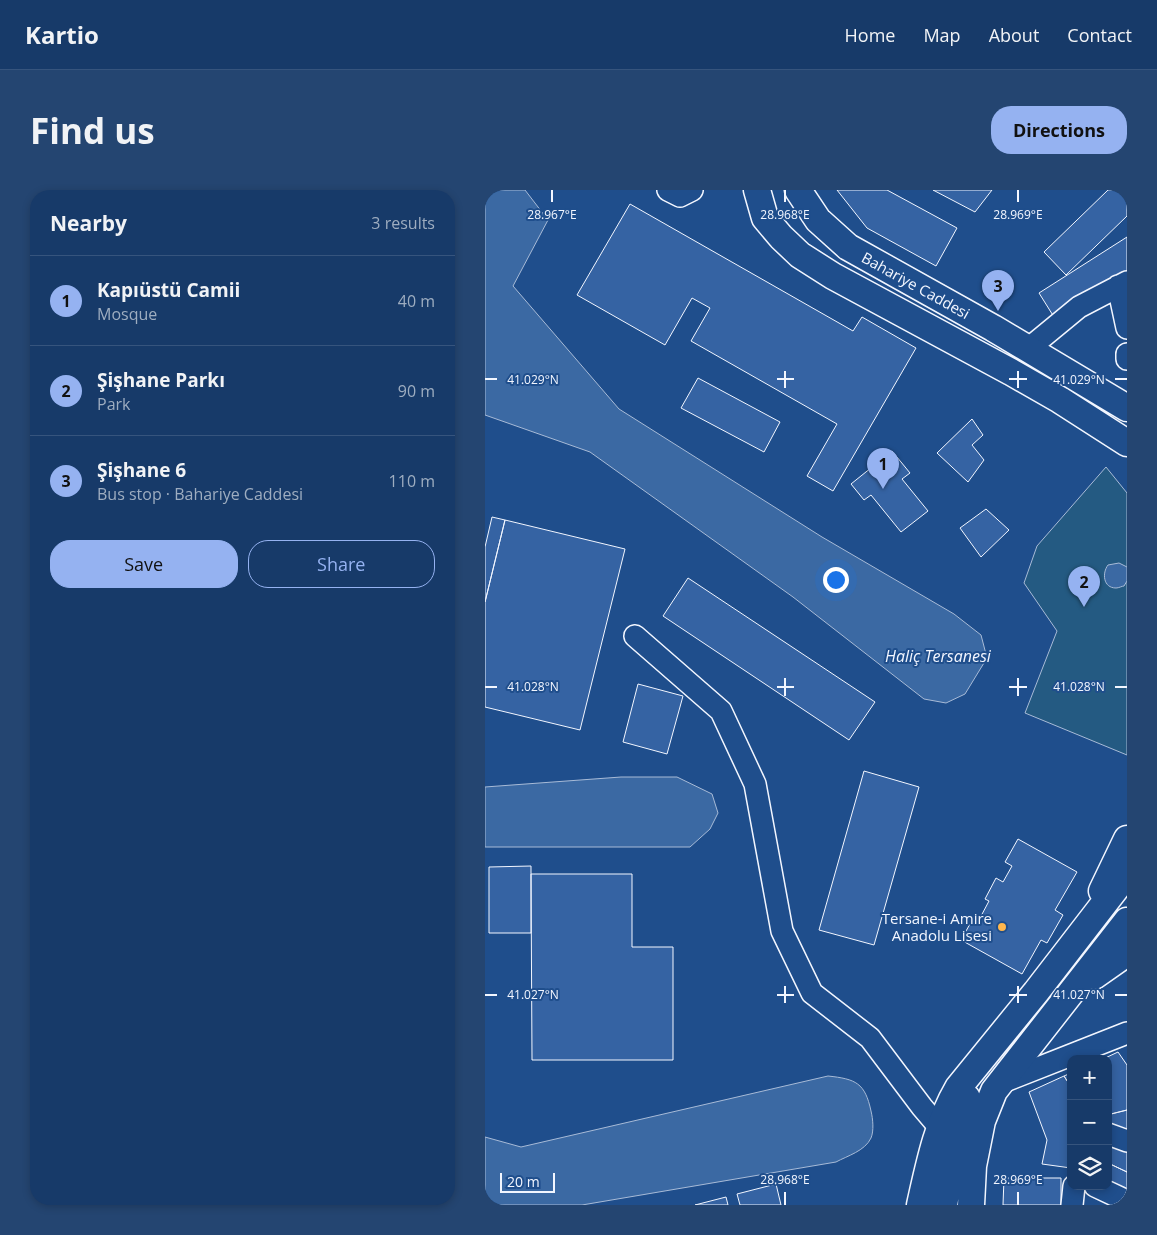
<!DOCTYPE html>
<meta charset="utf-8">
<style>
:root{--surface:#173a69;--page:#244571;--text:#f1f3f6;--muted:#9eadc0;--line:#36547d;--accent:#95b2f1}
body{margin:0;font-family:"Open Sans",sans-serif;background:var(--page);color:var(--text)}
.controls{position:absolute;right:15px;bottom:15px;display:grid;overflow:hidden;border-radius:10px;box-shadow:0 2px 8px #0003}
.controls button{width:45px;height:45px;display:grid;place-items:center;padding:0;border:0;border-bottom:1px solid var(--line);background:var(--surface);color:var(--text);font:25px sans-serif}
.scale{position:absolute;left:15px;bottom:12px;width:55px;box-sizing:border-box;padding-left:5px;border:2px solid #f2f6ff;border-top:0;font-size:14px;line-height:18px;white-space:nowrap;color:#f2f6ff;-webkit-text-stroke:4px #1f4e8c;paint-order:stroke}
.you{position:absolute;left:350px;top:389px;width:18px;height:18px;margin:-12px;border:4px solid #fff;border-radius:50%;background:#1a73e8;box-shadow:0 0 0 8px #1a73e833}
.badge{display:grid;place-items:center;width:32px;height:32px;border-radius:50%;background:var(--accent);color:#111;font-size:16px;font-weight:700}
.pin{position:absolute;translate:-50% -41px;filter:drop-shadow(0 1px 2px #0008)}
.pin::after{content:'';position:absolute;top:26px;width:18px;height:15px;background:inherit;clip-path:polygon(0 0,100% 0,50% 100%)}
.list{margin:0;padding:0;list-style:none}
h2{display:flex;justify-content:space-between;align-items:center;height:65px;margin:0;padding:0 20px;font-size:21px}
h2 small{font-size:16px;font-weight:400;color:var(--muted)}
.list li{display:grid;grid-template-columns:32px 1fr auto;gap:15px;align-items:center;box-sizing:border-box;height:90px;padding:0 20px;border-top:1px solid var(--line)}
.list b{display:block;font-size:19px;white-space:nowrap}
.list p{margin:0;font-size:16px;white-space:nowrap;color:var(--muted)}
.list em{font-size:16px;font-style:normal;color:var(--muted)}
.actions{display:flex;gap:10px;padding:15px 20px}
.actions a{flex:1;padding:11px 0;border:1px solid var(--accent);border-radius:20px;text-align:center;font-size:18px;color:var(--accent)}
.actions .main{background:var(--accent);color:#111}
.icon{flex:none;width:28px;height:28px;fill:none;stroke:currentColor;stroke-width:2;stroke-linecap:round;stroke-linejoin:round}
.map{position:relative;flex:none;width:642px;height:1015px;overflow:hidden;border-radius:20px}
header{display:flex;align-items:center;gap:30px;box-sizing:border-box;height:70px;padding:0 25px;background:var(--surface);border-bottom:1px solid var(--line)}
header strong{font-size:24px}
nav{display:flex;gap:28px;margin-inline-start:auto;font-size:18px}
.intro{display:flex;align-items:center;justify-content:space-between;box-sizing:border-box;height:120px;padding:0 30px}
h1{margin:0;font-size:35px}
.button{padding:12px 22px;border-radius:20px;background:var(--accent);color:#111;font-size:18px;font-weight:700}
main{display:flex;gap:30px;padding:0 30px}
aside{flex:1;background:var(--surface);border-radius:20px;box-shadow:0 2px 8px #0003}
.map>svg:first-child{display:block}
</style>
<header>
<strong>Kartio</strong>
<nav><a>Home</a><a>Map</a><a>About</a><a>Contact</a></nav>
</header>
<div class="intro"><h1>Find us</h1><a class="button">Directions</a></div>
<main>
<aside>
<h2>Nearby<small>3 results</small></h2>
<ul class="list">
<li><span class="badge">1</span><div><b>Kapıüstü Camii</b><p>Mosque</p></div><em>40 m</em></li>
<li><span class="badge">2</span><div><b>Şişhane Parkı</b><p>Park</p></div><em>90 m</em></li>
<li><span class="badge">3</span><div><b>Şişhane 6</b><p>Bus stop · Bahariye Caddesi</p></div><em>110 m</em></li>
</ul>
<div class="actions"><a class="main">Save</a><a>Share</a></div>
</aside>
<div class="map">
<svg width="642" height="1015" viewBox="0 0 642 1015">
<rect width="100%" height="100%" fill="#1f4e8c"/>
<path fill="#245a82" stroke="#a8bbd7" d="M621,277L642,303V565L540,523L572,441L539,393L552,356Z"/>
<path fill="#3b69a3" stroke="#a8bbd7" d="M0,0H40L63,30L28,96L134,219L337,347L469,424L496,445L502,468L480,504L461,513L439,509L308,407L105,262L0,225Z
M634,373L642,377V391L639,396C637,396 634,398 631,398C618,398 617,383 623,375Z
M136,587H192L227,604L233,623L225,639L205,657H0V597Z
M343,886C371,889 380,893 386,921C388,929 389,941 386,948C380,961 362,966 351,972L97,1015H0V947L36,957Z"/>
<path fill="#3563a3" stroke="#f2f6ff" d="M352,0H402L472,38L451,76L382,38Z
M448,0H507L490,22Z
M623,0H640L642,2V26L581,85L559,62Z
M145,14L368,141L377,127L431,158L348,301L322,286L352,234L206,151L225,118L207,108L180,155L92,105Z
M642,47V81L569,127L554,103Z
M213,188L295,232L279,262L196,218Z
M487,229L498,245L487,255L499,270L483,292L452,263Z
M407,261L425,283L417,289L443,321L416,342L386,305L379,310L366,294Z
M501,319L524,340L496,367L475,338Z
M7,327L20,330L0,412V357Z
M20,330L140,359L95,540L0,517V412Z
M203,388L390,512L364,550L178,426Z
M153,494L198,506L182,564L138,552Z
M379,581L434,597L389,755L334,740Z
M533,649L592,682L570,720L578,725L562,753L556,750L537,784L476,750L490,725L495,728L504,711L500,709L511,688L518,692L527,676L520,672Z
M46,676V743H4V677Z
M46,684H147V757H188V870H47Z
M633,862L642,875V920L626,924L623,918V869H618Z
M586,883V897L579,886Z
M579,886L586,897V978L557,974L562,950L544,902Z
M623,918L626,924L642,920V946L623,939Z
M623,953L642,962V982L623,973Z
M623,973L642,982V1003L623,994Z
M519,988H576V1015H518Z
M291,994L296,1015H255L252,1004Z
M241,1007L243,1015H210Z"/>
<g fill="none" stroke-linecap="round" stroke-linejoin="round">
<g stroke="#f2f6ff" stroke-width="24">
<path id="minor" d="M183,0L195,6L207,0
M633,96L642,138
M543,159L594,117L642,92
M642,164V169
M150,446L236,521L270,594L297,741L327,803L385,848L437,917L454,937
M515,893L642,843
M623,944L642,951
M610,996L642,1011
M587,1015L589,996"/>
</g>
<g stroke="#f2f6ff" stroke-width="29">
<path id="major" d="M272,0L280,28L296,47L315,65L348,86L526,182L575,210L642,253
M313,0L333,30L363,57L508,138L642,218
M617,701L642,649
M609,786L642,763
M435,1015C444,975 452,934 473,898L551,802L642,684
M459,1015L473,939L482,908
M486,1015L488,976L497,931L509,901L642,731"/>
</g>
<use href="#minor" stroke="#1f4e8c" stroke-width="21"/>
<use href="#major" stroke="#1f4e8c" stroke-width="26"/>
</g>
<path fill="none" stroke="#f2f6ff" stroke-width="2" d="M67,0V12M300,0V12M533,0V12M300,181V198M533,181V198M0,189H12M292,189H309M524,189H542M630,189H642M300,488V506M533,488V506M0,497H12M292,497H309M524,497H542M630,497H642M300,796V813M533,796V813M0,805H12M292,805H309M524,805H542M630,805H642M300,1002V1015M533,1002V1015"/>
<circle fill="#ffb74d" stroke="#1f4e8c" stroke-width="2" cx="517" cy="737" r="5"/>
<g text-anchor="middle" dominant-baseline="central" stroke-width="4" stroke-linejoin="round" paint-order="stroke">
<g font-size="15" fill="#f2f6ff" stroke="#1f4e8c">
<text transform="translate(431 95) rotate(29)">Bahariye Caddesi</text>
</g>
<g font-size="15" fill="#f2f6ff" stroke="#1f4e8c" text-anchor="end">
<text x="507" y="728">Tersane-i Amire<tspan x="507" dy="17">Anadolu Lisesi</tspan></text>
</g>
<g font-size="16" font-style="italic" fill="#f2f6ff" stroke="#1f4e8c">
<text x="453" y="466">Haliç Tersanesi</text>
</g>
</g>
<g font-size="12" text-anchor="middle" fill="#f2f6ff" stroke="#1f4e8c" stroke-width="4" stroke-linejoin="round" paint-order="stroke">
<text x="67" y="29">28.967°E</text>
<text x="300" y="29">28.968°E</text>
<text x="533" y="29">28.969°E</text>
<text x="48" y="194">41.029°N</text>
<text x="594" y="194">41.029°N</text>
<text x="48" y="501">41.028°N</text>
<text x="594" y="501">41.028°N</text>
<text x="48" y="809">41.027°N</text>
<text x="594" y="809">41.027°N</text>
<text x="300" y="994">28.968°E</text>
<text x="533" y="994">28.969°E</text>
</g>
</svg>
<div class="controls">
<button>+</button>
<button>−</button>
<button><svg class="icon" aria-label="layers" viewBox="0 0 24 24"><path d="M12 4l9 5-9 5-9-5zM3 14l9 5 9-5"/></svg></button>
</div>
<div class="scale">20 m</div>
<div class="you"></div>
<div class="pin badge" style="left:398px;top:299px">1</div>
<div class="pin badge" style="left:599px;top:417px">2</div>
<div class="pin badge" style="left:513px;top:121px">3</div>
</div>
</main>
